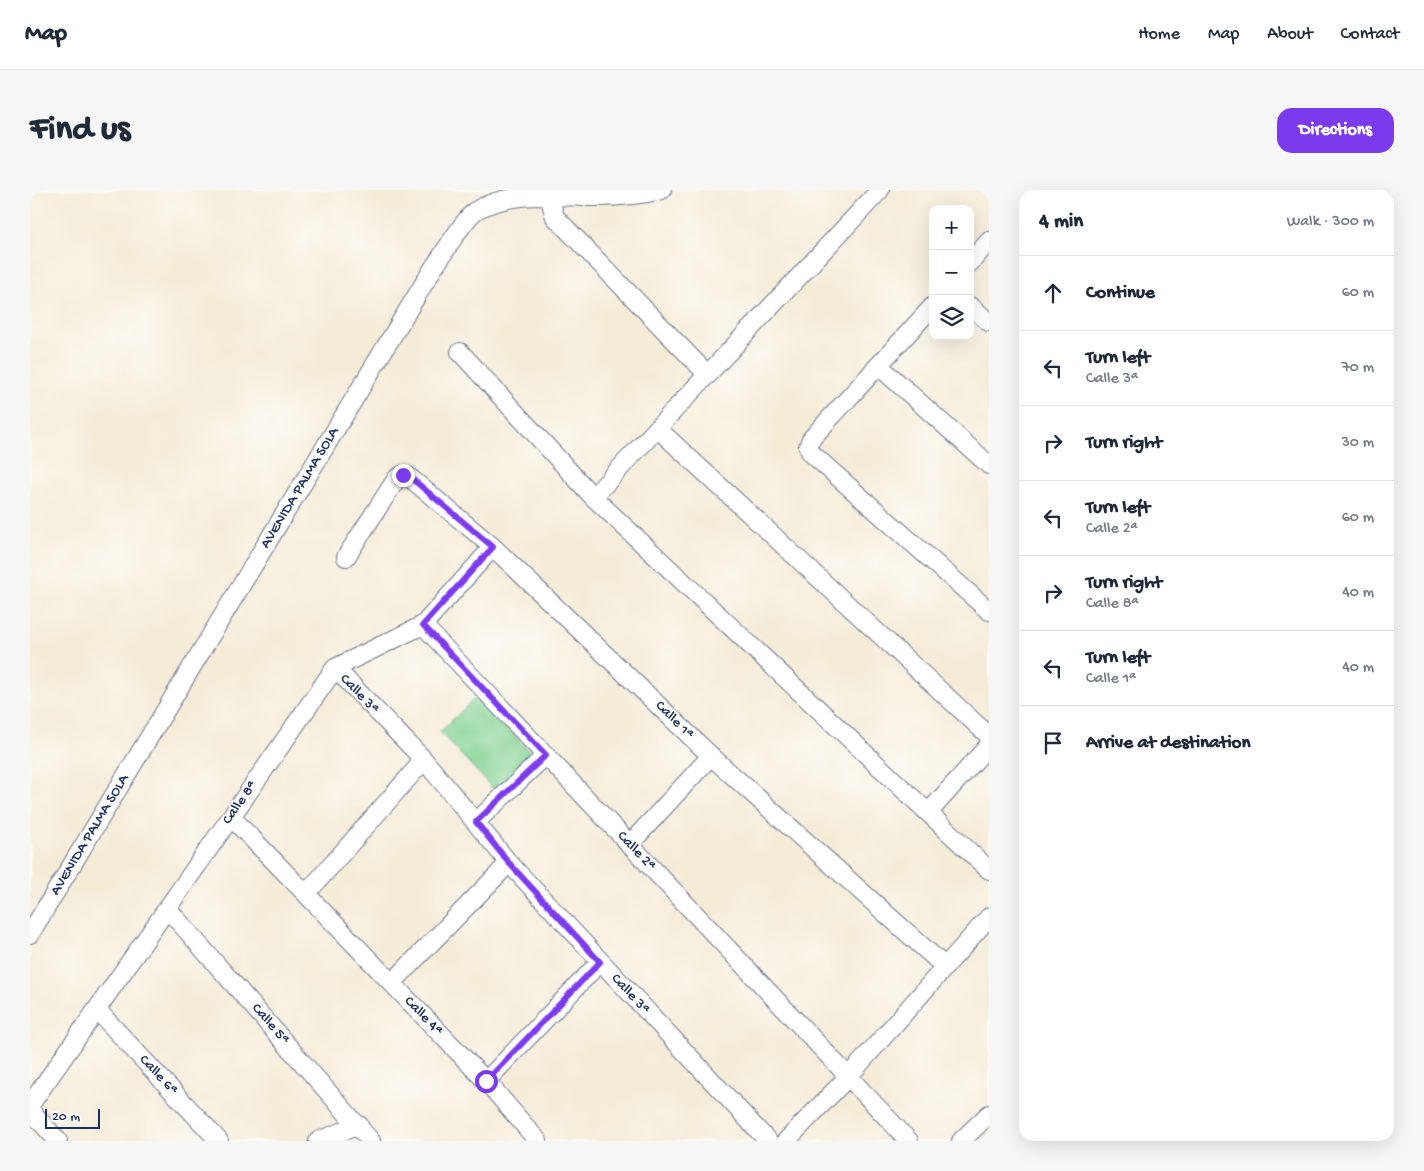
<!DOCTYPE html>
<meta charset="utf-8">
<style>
:root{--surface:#fff;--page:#f6f6f7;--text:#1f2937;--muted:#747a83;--line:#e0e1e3;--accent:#7c3aed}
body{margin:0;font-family:"Gochi Hand",sans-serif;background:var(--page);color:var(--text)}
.controls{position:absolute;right:15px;top:15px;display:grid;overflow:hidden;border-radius:10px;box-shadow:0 5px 20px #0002}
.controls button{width:45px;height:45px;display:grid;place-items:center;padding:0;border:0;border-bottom:1px solid var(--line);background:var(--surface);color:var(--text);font:25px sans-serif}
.scale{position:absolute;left:15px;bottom:12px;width:55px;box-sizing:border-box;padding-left:5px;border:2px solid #1b2f5e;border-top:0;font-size:14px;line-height:18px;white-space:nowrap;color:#1b2f5e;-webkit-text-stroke:4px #fdfcf7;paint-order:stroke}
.stop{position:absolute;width:15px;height:15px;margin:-11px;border:4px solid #7c3aed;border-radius:50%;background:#fff}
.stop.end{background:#7c3aed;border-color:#fff;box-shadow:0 1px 5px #0008}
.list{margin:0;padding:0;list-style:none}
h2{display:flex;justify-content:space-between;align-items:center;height:65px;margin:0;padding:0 20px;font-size:21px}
h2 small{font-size:16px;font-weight:400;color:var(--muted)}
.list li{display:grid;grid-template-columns:32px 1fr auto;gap:15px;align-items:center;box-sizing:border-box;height:75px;padding:0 20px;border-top:1px solid var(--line)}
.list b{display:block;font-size:19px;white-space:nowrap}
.list p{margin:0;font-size:16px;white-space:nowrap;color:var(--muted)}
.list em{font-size:16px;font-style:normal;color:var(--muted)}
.icon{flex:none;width:28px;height:28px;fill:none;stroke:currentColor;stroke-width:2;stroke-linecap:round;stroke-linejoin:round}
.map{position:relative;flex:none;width:959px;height:951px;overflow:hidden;border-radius:15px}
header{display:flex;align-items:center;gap:30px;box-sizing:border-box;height:70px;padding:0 25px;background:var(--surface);border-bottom:1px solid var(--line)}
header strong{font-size:24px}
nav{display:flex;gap:28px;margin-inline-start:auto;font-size:18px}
.intro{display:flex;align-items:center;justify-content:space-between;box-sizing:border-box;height:120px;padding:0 30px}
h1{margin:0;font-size:35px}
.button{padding:12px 22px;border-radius:15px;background:var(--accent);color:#fff;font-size:18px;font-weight:700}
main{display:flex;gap:30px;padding:0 30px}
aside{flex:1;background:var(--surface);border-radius:15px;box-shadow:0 5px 20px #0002}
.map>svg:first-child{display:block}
</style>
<header>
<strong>Map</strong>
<nav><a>Home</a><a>Map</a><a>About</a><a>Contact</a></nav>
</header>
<div class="intro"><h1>Find us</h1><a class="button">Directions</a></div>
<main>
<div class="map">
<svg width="959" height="951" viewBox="0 0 959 951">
<rect width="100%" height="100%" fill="#fdfcf7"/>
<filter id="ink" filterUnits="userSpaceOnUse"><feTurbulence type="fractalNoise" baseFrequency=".02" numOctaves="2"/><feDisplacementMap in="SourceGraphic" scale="10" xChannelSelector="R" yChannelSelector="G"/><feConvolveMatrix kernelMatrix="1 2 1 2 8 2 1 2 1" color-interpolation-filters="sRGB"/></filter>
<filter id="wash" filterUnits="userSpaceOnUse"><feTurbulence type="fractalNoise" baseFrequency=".0096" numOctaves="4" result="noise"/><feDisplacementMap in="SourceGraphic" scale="20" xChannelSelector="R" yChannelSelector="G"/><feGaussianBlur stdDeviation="1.12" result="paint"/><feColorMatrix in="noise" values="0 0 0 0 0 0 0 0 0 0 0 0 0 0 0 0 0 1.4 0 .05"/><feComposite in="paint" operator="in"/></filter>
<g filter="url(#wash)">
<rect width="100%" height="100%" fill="#f5ecd8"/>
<path fill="#81d192" stroke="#4e8078" d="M447,506L506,568L468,604L410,542Z"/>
</g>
<g filter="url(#ink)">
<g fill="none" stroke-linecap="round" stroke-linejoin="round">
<g stroke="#677189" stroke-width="20">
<path id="street" d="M518,2L525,27L678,185
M940,73L959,51
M903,116L781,249L778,257L781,263L959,421
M940,116L959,132
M430,162L563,307L959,680
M849,176L959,275
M628,239L959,546
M563,307L850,0
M316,367L367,288L373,285L379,287L463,357L681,566L914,776
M393,435L879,951
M305,478L394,570L479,673L738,951
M899,622L959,555
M201,627L276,704L394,570
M446,632L516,565
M599,655L681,566
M276,704L456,891L508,951
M137,718L341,951
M0,744L404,77C416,61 430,34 445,21C480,0 525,7 567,7C588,7 611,5 632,0
M362,793L479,673
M67,820L189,951
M456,891L570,772
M0,915L305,478L393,435L463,357
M0,920L28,951
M288,951L329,935
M756,951L818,887L959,727
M931,951L959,924"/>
</g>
<use href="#street" stroke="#fff" stroke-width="18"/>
</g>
</g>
<g fill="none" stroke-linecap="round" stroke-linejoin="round" filter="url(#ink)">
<path stroke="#7c3aed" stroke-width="6" d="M373,285L380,287L463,357L393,435L516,565L446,632L479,673L570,772L456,891"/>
</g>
<g text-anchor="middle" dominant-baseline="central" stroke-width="4" stroke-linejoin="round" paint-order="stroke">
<g font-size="15" fill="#1b2f5e" stroke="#fdfcf7">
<text transform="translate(270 298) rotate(-59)">AVENIDA PALMA SOLA</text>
<text transform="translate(329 504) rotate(46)">Calle 3ª</text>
<text transform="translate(644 530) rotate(45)">Calle 1ª</text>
<text transform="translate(210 613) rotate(-55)">Calle 8ª</text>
<text transform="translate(60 645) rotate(-59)">AVENIDA PALMA SOLA</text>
<text transform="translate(606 661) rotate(46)">Calle 2ª</text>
<text transform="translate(600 804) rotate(47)">Calle 3ª</text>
<text transform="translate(393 826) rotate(46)">Calle 4ª</text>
<text transform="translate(240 834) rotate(49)">Calle 5ª</text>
<text transform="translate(128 885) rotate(47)">Calle 6ª</text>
</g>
</g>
</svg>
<div class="controls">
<button>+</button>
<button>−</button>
<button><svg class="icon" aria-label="layers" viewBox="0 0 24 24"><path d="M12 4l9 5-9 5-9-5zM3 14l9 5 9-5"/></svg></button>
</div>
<div class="scale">20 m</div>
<div class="stop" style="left:456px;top:891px"></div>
<div class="stop end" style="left:373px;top:285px"></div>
</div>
<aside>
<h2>4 min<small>Walk · 300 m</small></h2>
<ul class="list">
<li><svg class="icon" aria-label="ahead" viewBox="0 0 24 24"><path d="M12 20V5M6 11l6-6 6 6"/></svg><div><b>Continue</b></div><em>60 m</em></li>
<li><svg class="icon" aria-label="left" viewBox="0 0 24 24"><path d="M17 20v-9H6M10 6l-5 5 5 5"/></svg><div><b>Turn left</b><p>Calle 3ª</p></div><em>70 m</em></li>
<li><svg class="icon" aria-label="right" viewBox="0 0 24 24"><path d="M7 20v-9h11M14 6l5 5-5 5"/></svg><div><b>Turn right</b></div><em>30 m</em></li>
<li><svg class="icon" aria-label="left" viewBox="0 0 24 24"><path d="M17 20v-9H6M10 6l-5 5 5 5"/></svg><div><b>Turn left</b><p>Calle 2ª</p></div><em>60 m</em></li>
<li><svg class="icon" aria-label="right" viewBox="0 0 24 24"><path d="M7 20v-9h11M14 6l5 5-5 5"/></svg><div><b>Turn right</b><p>Calle 8ª</p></div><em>40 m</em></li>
<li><svg class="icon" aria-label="left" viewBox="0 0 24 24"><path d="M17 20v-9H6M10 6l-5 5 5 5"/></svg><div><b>Turn left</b><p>Calle 1ª</p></div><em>40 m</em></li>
<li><svg class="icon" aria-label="arrive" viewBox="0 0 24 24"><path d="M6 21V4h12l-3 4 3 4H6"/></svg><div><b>Arrive at destination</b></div></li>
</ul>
</aside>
</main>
